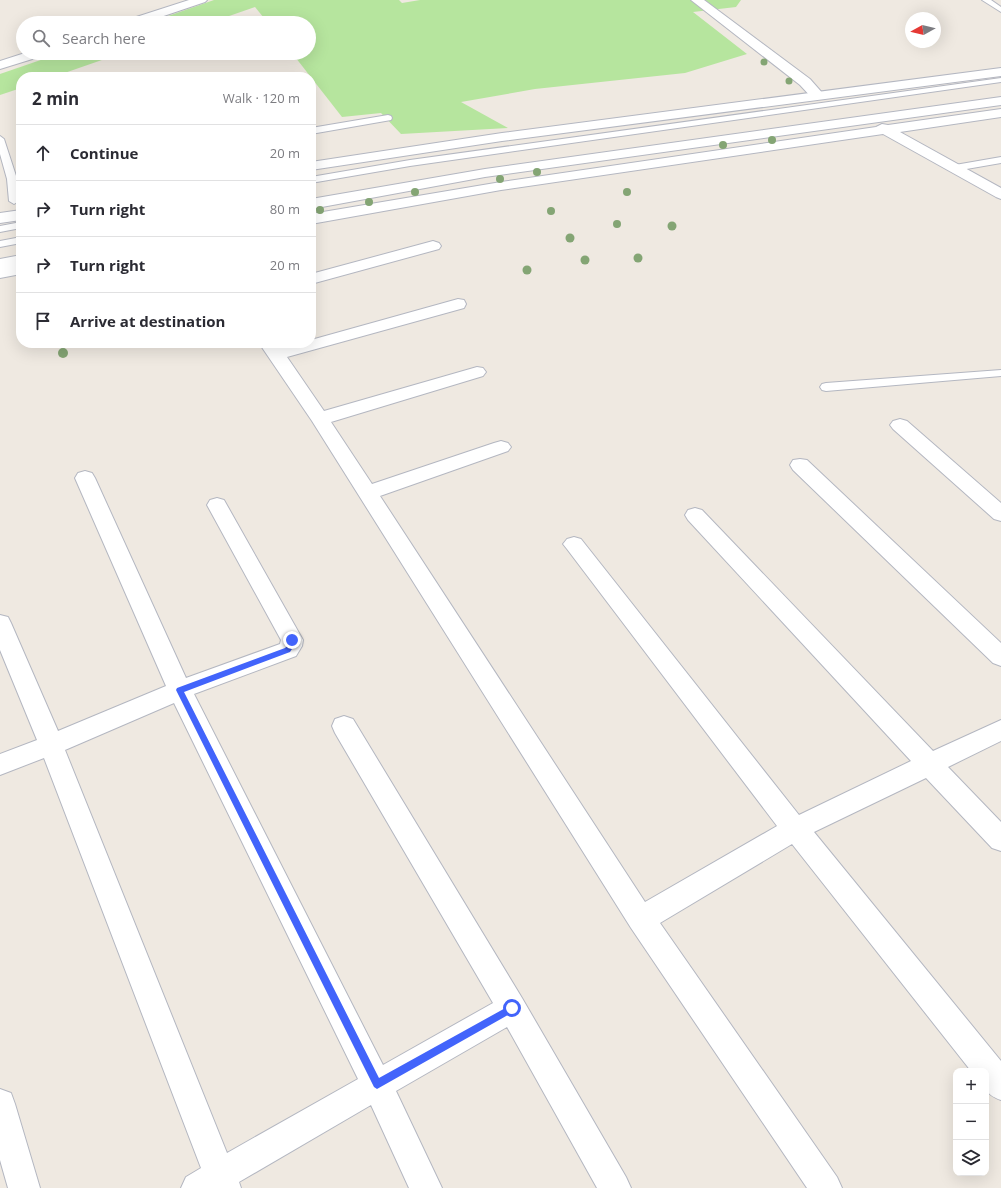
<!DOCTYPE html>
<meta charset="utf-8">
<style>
:root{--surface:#fff;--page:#f7f7f7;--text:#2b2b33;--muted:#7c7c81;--line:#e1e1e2}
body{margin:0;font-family:"Open Sans",sans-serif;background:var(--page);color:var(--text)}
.controls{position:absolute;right:12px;bottom:12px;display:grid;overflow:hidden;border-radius:8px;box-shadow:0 4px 16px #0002}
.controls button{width:36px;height:36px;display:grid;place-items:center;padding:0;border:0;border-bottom:1px solid var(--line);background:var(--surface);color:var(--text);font:20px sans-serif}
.compass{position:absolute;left:905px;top:12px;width:36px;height:36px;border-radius:50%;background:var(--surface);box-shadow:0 4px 16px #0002;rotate:262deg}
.stop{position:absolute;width:12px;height:12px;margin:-9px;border:3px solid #4264fb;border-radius:50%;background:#fff}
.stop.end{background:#4264fb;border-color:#fff;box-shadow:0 1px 4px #0008}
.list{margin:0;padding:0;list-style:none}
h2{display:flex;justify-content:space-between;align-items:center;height:52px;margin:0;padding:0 16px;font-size:17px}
h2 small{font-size:13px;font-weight:400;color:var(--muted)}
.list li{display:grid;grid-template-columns:26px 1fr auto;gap:12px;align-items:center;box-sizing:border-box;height:56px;padding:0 16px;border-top:1px solid var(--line)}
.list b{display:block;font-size:15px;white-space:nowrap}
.list em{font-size:13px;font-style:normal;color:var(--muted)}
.icon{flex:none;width:22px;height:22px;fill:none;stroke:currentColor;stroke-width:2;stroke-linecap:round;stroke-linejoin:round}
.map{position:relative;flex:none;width:1001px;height:1188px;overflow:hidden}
.search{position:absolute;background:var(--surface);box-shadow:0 4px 16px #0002;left:16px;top:16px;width:300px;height:44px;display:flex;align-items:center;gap:10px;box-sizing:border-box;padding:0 14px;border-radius:22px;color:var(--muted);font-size:15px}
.panel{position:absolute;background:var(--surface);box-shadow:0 4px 16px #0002;left:16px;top:72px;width:300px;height:276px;border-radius:16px}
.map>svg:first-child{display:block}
</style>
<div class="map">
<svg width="1001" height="1188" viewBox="0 0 1001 1188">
<rect width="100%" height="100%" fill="#efe9e1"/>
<path fill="#b6e59e" d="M214,0H399L402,3L420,0H741L736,7L693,12L747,54L685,73L535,89L461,102L508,128L401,134L381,113L342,117L292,53H309V23H268L255,7L209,23H148Z
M61,53H122L53,77H21V88L0,95V74Z"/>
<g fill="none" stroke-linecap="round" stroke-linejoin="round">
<g stroke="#b4b7c1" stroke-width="2">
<path id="service" d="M982,0H991L1001,7V12Z
M1001,78V82L410,166L311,183V177L410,160Z
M388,115L391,116L392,118L391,120L311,134V128Z
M0,136L4,139L17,179L19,201L14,204L9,201L7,179L0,154Z
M1001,157V163L955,171L950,168L955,165Z
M21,222V228L0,232V226Z
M21,237V243L0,247V241Z
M1001,370V376L826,391L822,390L820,387L822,384L826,383Z"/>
</g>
<g stroke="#b4b7c1" stroke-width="2">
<path id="minor" d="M189,0H207L205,2L143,23H125L127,20Z
M691,0H704L810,79L825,96L823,99H813L800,85Z
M25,53H44L42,56L0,69V61Z
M433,241L439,243L441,246L439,249L311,284V274Z
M458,299L464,300L466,304L464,308L287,357L324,411L477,367L483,368L486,372L483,376L331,422L372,484L494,443L501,441L508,443L511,447L508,451L380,496L645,902L777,826L567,549L563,544L567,539L574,537L581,539L799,815L911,761L688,520L685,515L688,510L695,508L702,510L933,751L1001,720V741L948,767L1001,822V851L992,848L926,778L814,832L1001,1061V1100C983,1093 986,1089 986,1071H971L792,844L660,923L837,1177L842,1188H807L631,928L312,421L259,343H277L280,348L299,343H311V340Z
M900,419L907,421L1001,503V521L994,519L893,429L890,425L893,421Z
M800,459L807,460L1001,643V666L993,663L793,470L790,465L793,460Z
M85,471L92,473L95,478L186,678L280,644L281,640L207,505L210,500L217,498L224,500L303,640L302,646L296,656L194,694L383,1065L493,1003L335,733L332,726L335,719L344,716L353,719L522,998L626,1177L631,1188H597L507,1027L396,1091L442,1188H409L371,1105L239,1182L241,1188H181L186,1177L201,1168L44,758L0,775V754L37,740L0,650V615L8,617L11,623L58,731L166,686L75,478L78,473ZM174,703L358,1079L227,1153L65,750Z
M0,1089L11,1093L15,1104L40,1188H8L0,1160Z"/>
</g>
<g stroke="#b4b7c1" stroke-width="2">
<path id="tertiary" d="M1001,109V117L900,132L1001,188V199L996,197L883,134L501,190L311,224V214L501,182L876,127L882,124L888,125Z
M21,264V274L0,278V268Z"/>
</g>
<g stroke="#b4b7c1" stroke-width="2">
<path id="secondary" d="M1001,68V76L502,141L311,170V162L502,133Z
M1001,97V105L485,177L311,209V199L485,169Z
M21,210V220L0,223V213Z
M21,255V265L0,269V259Z"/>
</g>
<use href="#service" fill="#fff" fill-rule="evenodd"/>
<use href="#minor" fill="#fff" fill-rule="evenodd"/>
<use href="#tertiary" fill="#fff" fill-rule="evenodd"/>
<use href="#secondary" fill="#fff" fill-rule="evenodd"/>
</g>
<g fill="#84a574">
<circle cx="764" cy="62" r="3.5"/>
<circle cx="789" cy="81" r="3.5"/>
<circle cx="772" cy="140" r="4"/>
<circle cx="723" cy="145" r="4"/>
<circle cx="537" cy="172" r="4"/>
<circle cx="500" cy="179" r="4"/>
<circle cx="415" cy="192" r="4"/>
<circle cx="627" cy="192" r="4"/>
<circle cx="369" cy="202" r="4"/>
<circle cx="320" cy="210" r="4"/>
<circle cx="551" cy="211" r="4"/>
<circle cx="617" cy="224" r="4"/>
<circle cx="672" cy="226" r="4.5"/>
<circle cx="570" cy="238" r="4.5"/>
<circle cx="638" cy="258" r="4.5"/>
<circle cx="585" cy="260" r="4.5"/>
<circle cx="527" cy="270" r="4.5"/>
<circle cx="63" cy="353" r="5"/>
</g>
<path fill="#4264fb" d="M292,637L295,640L294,646L290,652L184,692L379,1078L509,1006L512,1004L515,1006L517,1008L515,1011L377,1089L374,1087L176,690L177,688L285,648L288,645L290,638Z"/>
</svg>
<div class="controls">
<button>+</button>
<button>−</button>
<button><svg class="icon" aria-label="layers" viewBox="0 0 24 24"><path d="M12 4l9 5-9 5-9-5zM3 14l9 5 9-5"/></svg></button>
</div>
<svg class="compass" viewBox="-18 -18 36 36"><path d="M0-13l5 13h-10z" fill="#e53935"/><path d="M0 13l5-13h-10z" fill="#7c7c81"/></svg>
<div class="stop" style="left:512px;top:1008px"></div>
<div class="stop end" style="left:292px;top:640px"></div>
<div class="search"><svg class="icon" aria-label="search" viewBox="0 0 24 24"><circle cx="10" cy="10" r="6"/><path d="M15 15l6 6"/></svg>Search here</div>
<section class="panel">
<h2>2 min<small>Walk · 120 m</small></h2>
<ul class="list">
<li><svg class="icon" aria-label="ahead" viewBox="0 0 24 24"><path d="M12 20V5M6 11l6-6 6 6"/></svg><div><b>Continue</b></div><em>20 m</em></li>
<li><svg class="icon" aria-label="right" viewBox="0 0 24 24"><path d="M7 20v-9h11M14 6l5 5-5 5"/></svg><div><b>Turn right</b></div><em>80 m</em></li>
<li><svg class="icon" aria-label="right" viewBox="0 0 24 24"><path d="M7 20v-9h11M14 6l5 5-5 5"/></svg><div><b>Turn right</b></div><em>20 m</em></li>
<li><svg class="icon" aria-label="arrive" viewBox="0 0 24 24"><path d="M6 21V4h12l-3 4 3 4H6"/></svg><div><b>Arrive at destination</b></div></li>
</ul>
</section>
</div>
